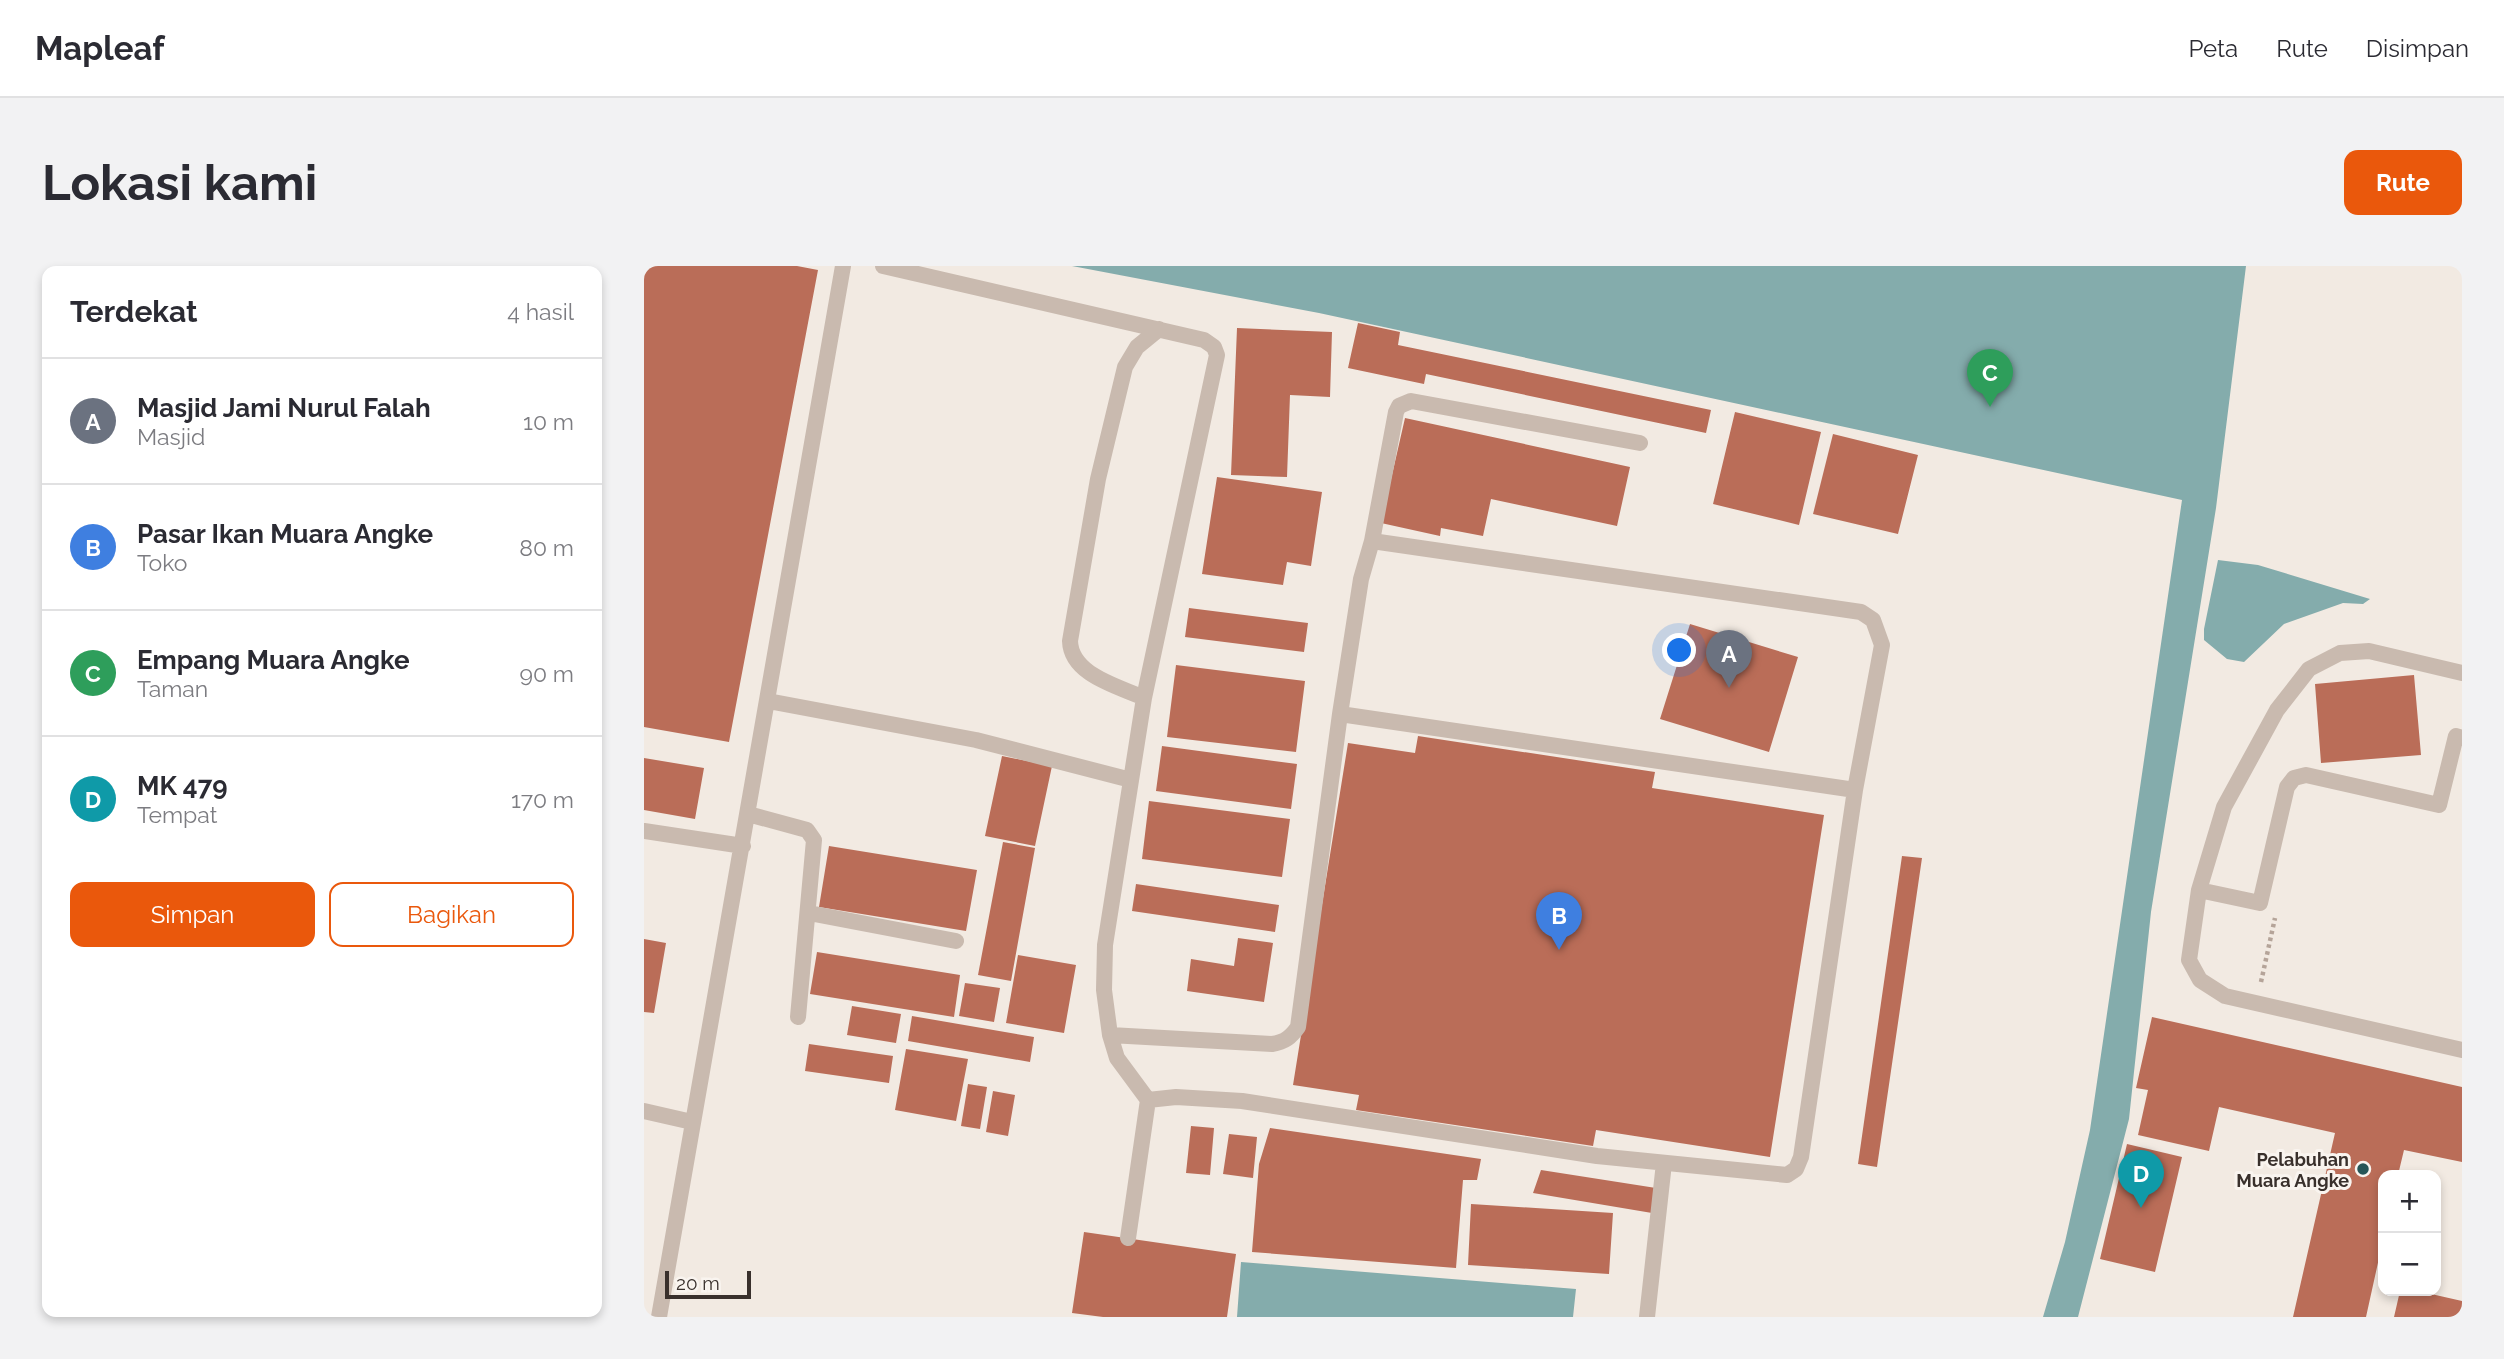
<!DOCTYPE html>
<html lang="id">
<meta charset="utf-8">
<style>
:root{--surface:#fff;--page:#f2f2f3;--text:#2b2b33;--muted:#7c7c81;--line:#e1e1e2;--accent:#ea580c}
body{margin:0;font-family:Raleway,sans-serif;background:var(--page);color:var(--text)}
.controls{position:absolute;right:21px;bottom:21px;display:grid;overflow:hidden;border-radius:14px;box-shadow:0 4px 10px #0003}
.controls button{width:63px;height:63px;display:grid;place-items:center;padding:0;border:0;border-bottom:2px solid var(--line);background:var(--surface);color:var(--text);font:35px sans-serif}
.scale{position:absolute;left:21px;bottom:18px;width:86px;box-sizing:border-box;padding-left:7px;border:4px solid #39302c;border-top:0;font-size:19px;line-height:24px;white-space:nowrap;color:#39302c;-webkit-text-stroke:5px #f9f4ef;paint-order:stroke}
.you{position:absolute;left:1036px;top:385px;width:24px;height:24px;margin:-18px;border:5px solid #fff;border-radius:50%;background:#1a73e8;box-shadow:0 0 0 10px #1a73e833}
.badge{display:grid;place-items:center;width:46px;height:46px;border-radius:50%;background:var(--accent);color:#fff;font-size:23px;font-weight:700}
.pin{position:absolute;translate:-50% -58px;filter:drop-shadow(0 2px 4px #0008)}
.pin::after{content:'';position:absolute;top:37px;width:24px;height:21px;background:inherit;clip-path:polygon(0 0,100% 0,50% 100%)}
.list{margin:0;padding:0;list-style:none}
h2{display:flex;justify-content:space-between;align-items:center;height:91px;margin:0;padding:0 28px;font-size:30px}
h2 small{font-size:23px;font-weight:400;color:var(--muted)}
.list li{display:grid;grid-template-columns:46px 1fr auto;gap:21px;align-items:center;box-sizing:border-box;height:126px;padding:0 28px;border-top:2px solid var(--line)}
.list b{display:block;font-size:26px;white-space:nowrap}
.list p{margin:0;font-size:23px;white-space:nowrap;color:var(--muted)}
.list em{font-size:23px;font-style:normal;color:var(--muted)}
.actions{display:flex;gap:14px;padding:21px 28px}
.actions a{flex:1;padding:16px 0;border:2px solid var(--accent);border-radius:14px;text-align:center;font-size:24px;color:var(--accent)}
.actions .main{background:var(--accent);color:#fff}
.map{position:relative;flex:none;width:1818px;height:1051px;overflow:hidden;border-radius:14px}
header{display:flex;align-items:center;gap:42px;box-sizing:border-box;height:98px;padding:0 35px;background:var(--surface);border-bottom:2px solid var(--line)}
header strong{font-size:33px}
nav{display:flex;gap:38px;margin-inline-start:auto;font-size:24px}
.intro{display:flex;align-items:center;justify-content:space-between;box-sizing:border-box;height:168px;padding:0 42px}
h1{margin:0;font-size:49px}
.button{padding:18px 32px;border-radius:14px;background:var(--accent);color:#fff;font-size:24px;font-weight:700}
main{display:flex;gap:42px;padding:0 42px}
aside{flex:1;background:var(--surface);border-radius:14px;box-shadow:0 4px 10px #0003}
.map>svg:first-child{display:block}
</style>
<header>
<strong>Mapleaf</strong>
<nav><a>Peta</a><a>Rute</a><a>Disimpan</a></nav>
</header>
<div class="intro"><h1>Lokasi kami</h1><a class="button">Rute</a></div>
<main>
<aside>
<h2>Terdekat<small>4 hasil</small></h2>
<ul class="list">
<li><span class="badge" style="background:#6b7280">A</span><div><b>Masjid Jami Nurul Falah</b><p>Masjid</p></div><em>10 m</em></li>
<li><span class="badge" style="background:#3f7fe0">B</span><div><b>Pasar Ikan Muara Angke</b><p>Toko</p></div><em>80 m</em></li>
<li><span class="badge" style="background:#2e9e5b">C</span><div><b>Empang Muara Angke</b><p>Taman</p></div><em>90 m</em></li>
<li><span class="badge" style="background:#0f9aa8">D</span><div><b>MK 479</b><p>Tempat</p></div><em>170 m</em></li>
</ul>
<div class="actions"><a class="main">Simpan</a><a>Bagikan</a></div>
</aside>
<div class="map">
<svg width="1818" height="1051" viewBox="0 0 1818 1051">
<rect width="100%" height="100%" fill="#f2eae2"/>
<path fill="#84acac" d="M428,0H1602L1572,242L1507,646L1485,853L1434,1051H1399L1421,976L1446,864L1538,234L675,47Z
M1574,294L1614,299L1726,333L1719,338L1699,337L1640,358L1600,396L1583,393L1560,374V363Z
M597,996L932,1023L929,1051H593Z"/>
<path fill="#ba6d58" d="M0,0H153L174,4L85,476L0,461Z
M714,57L756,66L754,79L1067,144L1062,167L782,108L780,118L704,102Z
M593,62L688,66L686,131L646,129L643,211L587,209Z
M1091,146L1177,166L1155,259L1069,238Z
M761,152L986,201L973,260L847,233L839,270L797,262L796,270L737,257Z
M1189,168L1274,189L1254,268L1169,248Z
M573,211L678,226L667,300L643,296L639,319L558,308Z
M545,342L664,357L660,386L541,371Z
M1046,358L1154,391L1125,486L1016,453Z
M532,399L661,415L652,486L523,471Z
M1770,409L1777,489L1677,497L1671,418Z
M774,470L1011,506L1008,522L1180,549L1126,891L952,864L949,880L712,844L715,829L649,819L704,477L771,487Z
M518,480L653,498L647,543L512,525Z
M358,490L408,500L391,580L341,570Z
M0,492L60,502L51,553L0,544Z
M505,535L646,553L638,611L498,593Z
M359,576L391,582L367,715L334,709Z
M185,580L333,604L322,665L175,641Z
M1258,590L1278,592L1233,901L1214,898Z
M492,618L635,639L631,666L488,645Z
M594,672L629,677L620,736L543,725L547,693L590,700Z
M0,673L22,677L10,747L0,746Z
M173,686L316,709L310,751L166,728Z
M374,689L432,699L420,767L362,757Z
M321,717L356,722L350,756L315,750Z
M208,740L257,748L252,777L203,769Z
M268,750L390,771L386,796L264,775Z
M1508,751L1818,821V896L1760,884L1754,909H1739V974L1722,1051H1649L1691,867L1575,841L1565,885L1494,869L1504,824L1492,822Z
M165,778L249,790L245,817L161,805Z
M262,783L324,793L312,855L251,844Z
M324,818L343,821L336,863L317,860Z
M349,825L371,829L364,870L342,866Z
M547,860L570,862L566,909L542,907Z
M626,862L837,893L833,914H819L812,1002L608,986L615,898Z
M585,868L613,871L609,912L579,908Z
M1483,878L1538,891L1511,1006L1456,993Z
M897,904L1012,922L1008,947L889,927Z
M827,938L969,947L965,1008L824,999Z
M440,966L592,988L583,1051H459L428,1047Z
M1756,1025H1774L1818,1035V1051H1750Z"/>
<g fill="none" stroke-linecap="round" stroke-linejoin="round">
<path stroke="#b5a499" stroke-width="4.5" stroke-dasharray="3.5 3.5" stroke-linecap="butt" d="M1617,716L1631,652"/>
<path stroke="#c9baaf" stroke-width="16" d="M239,0L560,74L570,81L573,89L500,432L461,679L460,724L466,769L473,792L504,834L484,972
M728,275L752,146L755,140L767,135L996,177
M1818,407L1725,385L1696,387L1665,403L1633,444L1580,541L1555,624L1545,694L1556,714L1581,730L1818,784
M500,432C474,420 427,409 426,375L454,213L481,101L493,81L515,63
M124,435L332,474L487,514
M696,448L717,313L728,275L1217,346L1229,354L1238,379L1211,524
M104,548L163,564L170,574L154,751
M0,565L99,580
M1555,624L1616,637L1643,521L1650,512L1662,509L1795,539L1812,470L1818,472
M165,647L312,675
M466,769L628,778C641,776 647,771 654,761L696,448L1211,524L1157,891L1152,903L1143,909L953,890L598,835L532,831L504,834
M0,845L48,856
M15,1051L199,0
M1003,1051L1020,897"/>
</g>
<circle fill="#265557" stroke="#f9f4ef" stroke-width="2.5" cx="1719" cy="903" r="7"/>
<g text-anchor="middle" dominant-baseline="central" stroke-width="6" stroke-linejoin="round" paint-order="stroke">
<g font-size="18" font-weight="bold" fill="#39302c" stroke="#f9f4ef" text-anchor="end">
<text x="1705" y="893">Pelabuhan<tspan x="1705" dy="21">Muara Angke</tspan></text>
</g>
</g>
</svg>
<div class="controls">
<button>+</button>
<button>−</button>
</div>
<div class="scale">20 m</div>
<div class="you"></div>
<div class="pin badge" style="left:1085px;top:422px;background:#6b7280">A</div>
<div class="pin badge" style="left:915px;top:684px;background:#3f7fe0">B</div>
<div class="pin badge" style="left:1346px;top:141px;background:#2e9e5b">C</div>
<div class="pin badge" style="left:1497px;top:942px;background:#0f9aa8">D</div>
</div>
</main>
